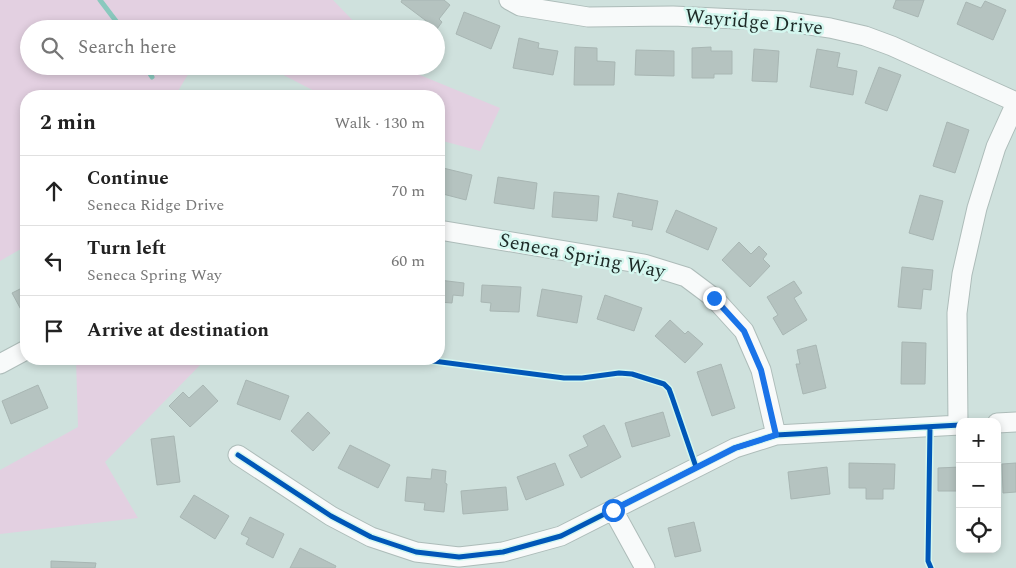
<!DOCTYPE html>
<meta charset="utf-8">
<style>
:root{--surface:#fff;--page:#f6f6f6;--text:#222;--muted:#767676;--line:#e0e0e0}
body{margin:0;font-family:Spectral,serif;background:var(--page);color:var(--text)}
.controls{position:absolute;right:15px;bottom:15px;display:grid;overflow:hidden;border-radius:10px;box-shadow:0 2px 8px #0003}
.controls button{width:45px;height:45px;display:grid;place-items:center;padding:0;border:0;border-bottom:1px solid var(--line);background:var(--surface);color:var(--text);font:25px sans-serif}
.stop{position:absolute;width:15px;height:15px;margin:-11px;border:4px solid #1a73e8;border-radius:50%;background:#fff}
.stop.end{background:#1a73e8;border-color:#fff;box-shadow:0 1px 5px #0008}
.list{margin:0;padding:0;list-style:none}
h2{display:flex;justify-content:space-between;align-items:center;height:65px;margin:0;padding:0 20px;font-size:21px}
h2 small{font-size:16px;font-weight:400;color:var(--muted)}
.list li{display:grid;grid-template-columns:32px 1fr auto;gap:15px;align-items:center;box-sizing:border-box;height:70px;padding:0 20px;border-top:1px solid var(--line)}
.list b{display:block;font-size:19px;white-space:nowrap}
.list p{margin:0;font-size:16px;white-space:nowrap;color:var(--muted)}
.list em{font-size:16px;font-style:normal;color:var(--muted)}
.icon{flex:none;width:28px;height:28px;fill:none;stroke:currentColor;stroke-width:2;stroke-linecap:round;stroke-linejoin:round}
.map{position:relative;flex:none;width:1016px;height:568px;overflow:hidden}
.search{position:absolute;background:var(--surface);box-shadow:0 2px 8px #0003;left:20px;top:20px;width:425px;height:55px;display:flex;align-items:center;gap:12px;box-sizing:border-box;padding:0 18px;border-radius:28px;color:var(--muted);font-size:19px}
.panel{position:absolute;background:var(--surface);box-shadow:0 2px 8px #0003;left:20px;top:90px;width:425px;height:275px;border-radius:20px}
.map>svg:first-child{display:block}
</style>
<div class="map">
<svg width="1016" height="568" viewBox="0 0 1016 568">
<rect width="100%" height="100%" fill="#cfe1dd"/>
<path fill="#e3d0e1" d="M0,0H333L361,29H29V66H193L175,96H26V246L0,261Z
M266,66H398L500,108L480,151L439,140V96H324Z
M76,359H206L105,462L138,518L0,534V470L78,427Z"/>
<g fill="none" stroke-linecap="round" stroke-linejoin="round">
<path stroke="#8ac9be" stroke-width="5" d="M100,0L122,29
M145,66L152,77"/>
</g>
<path fill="#b5c3c0" stroke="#a8b6b3" d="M402,0H444L450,5L439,19L442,22L437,29L401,2Z
M896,0H924L918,17L893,8Z
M985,1L1006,10L993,40L957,24L966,2L981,8Z
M464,12L500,26L491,49L456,34Z
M519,38L539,43L538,48L558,51L553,75L513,68Z
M575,47L597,48V61L615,62L614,85H574Z
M711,47V51H732V74H714V78H692V48Z
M754,49L779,51L777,82L752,81Z
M817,49L840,53L837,67L857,71L853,95L810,87Z
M636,50L674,51V76L635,75Z
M879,67L901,75L887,111L865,103Z
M947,122L969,130L955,173L933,166Z
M439,167L472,175L466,200L439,193Z
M498,177L537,183L534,209L494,203Z
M554,192L599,196L597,221L552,217Z
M618,193L658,201L652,230L632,226L633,221L613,217Z
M920,195L943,201L933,240L909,233Z
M676,210L717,228L708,250L666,232Z
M739,242L751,254L759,246L767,254L763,259L770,266L750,287L722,260Z
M902,267L933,270L931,290L923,289L921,309L898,307Z
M439,280L464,283L463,296L453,295L452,303L439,302Z
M794,281L802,293L794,298L807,320L783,335L773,318L778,315L767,297Z
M482,285L521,287L519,312L490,311L491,303L481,302Z
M26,286V316L25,317L12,293Z
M542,289L582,296L577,323L537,316Z
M605,295L642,308L634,331L597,319Z
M670,320L685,334L688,331L703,344L685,363L655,336Z
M902,342L926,343L925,384H901Z
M816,345L826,388L803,394L796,364H800L797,350Z
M721,364L735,408L712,416L697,372Z
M246,380L289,396L280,420L237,404Z
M38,385L48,408L11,424L2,401Z
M203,385L218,401L190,427L169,406L183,392L189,398Z
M308,412L330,433L313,451L291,431Z
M663,412L670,436L632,447L625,423Z
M604,425L621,457L581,478L569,455L588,446L583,436Z
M174,436L180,482L157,485L151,439Z
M350,445L390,465L378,488L338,468Z
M555,463L564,485L526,500L517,477Z
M849,463L895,464L894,489H883V499H866V488H849Z
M1016,463V492L1003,493L1002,464Z
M827,467L830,494L791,499L788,472Z
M960,467V491H938V468Z
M432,469L446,471L445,483L447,484L444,512L424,510L425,503L405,501L407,477L431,479Z
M506,487L508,510L463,514L461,491Z
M194,495L229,516L215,539L180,517Z
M250,517L284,534L273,558L246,544L249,538L241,534Z
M694,522L701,551L675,557L668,528Z
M300,548L336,566L335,568H290Z
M51,561L96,563L95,568H51Z"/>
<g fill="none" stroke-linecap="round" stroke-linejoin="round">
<g stroke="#adbcb9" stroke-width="21">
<path id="street" d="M509,0L520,6L588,17L673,16L783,21L830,28L865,36L892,46L1016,102
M439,230L644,264L686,277L714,298L744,331L761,370L776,435
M0,364L26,350
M997,423L1016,422
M958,425L957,313L962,274L977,208L996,147L1016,103
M238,455L331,516L371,537L416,552L459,557L503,552L561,536L735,448L776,435L960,425
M613,510L645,568"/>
</g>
<use href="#street" stroke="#f8fafa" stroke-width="19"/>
<g stroke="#d4f7ef" stroke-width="8">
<path id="cycleway" d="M418,359L564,378H582L619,373L632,374L664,384L669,389L672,397L696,467
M930,427L928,561L931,568
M238,455L331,516L371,537L416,552L459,557L503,552L561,536L735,448L776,435L960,425"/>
</g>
<use href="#cycleway" stroke="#0057b8" stroke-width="5"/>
</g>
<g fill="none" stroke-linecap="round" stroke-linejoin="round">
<path stroke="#1a73e8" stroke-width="6" d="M613,510L735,448L776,435L761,370L744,331L714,298"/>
</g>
<g text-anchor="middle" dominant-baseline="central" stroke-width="5" stroke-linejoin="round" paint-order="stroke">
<g font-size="20" fill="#1c2926" stroke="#d4f7ef">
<text transform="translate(754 22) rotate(5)">Wayridge Drive</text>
<text transform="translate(582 256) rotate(11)">Seneca Spring Way</text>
</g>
</g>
</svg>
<div class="controls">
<button>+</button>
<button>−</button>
<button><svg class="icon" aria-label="locate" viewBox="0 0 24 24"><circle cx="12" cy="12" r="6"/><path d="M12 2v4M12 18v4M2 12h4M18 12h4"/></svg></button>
</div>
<div class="stop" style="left:613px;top:510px"></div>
<div class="stop end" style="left:714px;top:298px"></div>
<div class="search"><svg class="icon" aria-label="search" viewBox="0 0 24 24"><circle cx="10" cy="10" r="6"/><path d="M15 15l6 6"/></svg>Search here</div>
<section class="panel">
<h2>2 min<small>Walk · 130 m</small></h2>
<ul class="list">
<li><svg class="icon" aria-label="ahead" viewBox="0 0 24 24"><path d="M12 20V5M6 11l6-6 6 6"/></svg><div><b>Continue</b><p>Seneca Ridge Drive</p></div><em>70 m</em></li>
<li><svg class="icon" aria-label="left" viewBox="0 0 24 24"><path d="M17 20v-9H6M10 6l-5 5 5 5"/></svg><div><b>Turn left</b><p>Seneca Spring Way</p></div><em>60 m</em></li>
<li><svg class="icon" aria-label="arrive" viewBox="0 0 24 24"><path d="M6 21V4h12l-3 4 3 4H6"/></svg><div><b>Arrive at destination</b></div></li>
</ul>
</section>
</div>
